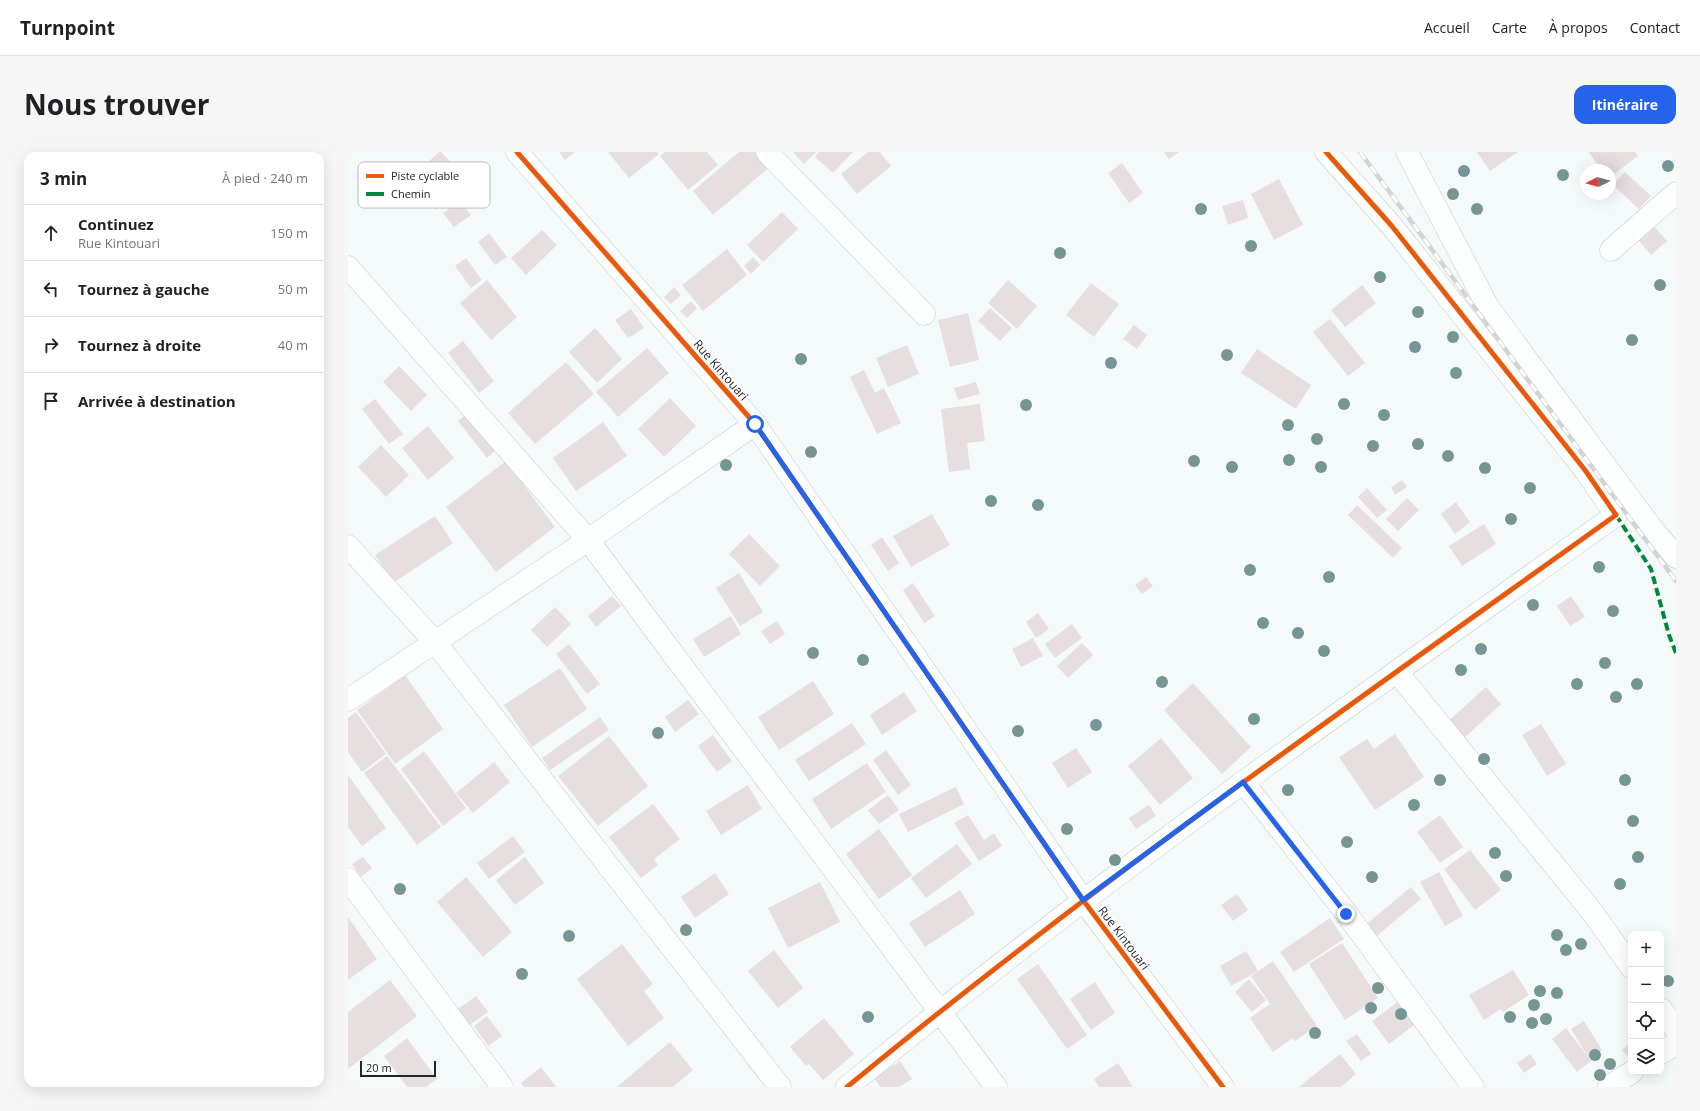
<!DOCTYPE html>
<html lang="fr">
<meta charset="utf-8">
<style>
:root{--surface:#fff;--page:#f6f6f6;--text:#202124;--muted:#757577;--line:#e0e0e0;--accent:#2563eb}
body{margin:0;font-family:"Open Sans",sans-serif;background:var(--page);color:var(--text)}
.controls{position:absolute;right:12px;bottom:12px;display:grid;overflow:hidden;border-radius:8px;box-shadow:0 4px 16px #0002}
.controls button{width:36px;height:36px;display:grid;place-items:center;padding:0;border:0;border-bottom:1px solid var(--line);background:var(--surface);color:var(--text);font:20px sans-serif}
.compass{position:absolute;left:1232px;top:12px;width:36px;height:36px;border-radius:50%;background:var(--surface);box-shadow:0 4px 16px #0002;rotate:264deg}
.scale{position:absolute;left:12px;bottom:10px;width:76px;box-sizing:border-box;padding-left:4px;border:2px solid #232626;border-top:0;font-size:11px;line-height:14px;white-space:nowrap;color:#232626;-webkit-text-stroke:3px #fff;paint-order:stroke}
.stop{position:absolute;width:12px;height:12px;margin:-9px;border:3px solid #2563eb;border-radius:50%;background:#fff}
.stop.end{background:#2563eb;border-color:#fff;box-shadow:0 1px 4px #0008}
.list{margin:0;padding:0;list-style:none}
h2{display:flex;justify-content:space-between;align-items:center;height:52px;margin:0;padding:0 16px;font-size:17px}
h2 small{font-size:13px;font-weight:400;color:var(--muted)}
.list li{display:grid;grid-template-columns:26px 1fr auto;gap:12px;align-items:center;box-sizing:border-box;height:56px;padding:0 16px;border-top:1px solid var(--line)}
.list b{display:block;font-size:15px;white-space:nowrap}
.list p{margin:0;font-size:13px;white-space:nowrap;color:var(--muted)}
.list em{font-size:13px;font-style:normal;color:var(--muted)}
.icon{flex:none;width:22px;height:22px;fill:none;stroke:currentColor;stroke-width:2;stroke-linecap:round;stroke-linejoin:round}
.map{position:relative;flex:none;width:1328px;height:935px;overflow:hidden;border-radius:12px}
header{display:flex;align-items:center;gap:24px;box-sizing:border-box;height:56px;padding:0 20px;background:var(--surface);border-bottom:1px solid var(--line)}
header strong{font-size:19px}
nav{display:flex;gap:22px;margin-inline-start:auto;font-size:14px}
.intro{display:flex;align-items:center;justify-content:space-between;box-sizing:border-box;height:96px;padding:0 24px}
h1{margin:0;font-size:28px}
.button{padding:10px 18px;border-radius:12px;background:var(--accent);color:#fff;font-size:14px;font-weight:700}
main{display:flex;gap:24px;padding:0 24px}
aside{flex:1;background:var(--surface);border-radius:12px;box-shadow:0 4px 16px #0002}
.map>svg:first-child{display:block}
</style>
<header>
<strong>Turnpoint</strong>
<nav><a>Accueil</a><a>Carte</a><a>À propos</a><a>Contact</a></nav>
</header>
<div class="intro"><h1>Nous trouver</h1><a class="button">Itinéraire</a></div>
<main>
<aside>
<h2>3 min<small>À pied · 240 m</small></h2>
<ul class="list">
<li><svg class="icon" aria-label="ahead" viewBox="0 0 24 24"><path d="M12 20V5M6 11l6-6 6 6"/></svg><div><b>Continuez</b><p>Rue Kintouari</p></div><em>150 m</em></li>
<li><svg class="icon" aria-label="left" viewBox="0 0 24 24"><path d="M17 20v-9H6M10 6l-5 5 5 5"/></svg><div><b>Tournez à gauche</b></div><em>50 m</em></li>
<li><svg class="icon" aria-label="right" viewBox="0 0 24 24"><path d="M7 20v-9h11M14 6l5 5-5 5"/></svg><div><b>Tournez à droite</b></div><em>40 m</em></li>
<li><svg class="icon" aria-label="arrive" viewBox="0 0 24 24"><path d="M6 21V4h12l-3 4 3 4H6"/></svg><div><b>Arrivée à destination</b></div></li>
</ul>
</aside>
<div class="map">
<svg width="1328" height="935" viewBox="0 0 1328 935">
<rect width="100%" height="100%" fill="#f4f9f9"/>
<path fill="#e7dfdf" d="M91,0H93L120,28L88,58L61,28Z
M211,0H227L217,8Z
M260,0H309L311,2L281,26Z
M317,0H359L370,13L340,38L312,4Z
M391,0H423L430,8L365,63L345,39Z
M445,0H468L456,12Z
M471,0H505L485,21L467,5Z
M520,0H532L543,14L509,42L493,22Z
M816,0H831L821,7Z
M1129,0H1170L1142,19Z
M1242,0H1287L1290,4L1262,25V18H1254L1241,1Z
M774,11L795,41L781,51L760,21Z
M1277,20L1303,44L1291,57L1265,33Z
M931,27L955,73L926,88L903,42Z
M112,48L123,63L106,75L95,61Z
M895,48L900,66L880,73L874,54Z
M434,60L450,77L415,110L399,93Z
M1303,71L1319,89L1303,103L1287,84Z
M194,78L209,93L178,123L163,106Z
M141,81L159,105L147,113L130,90Z
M379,97L399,123L355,159L334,133Z
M405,105L412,113L403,122L396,114Z
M118,106L134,128L123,136L107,114Z
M139,128L169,165L143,188L112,151Z
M660,128L689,154L669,177L640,151Z
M743,131L771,152L746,185L718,163Z
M1014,133L1028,151L997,175L983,158Z
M326,135L333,143L323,152L316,145Z
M343,149L349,156L339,166L332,159Z
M642,156L664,176L652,189L630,169Z
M283,157L296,176L280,186L267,168Z
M620,161L631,208L602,215L590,168Z
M982,167L1017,211L1000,224L965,180Z
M786,173L799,183L789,197L775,187Z
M247,176L274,207L249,231L221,200Z
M115,189L146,229L131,241L100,201Z
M559,193L571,222L540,235L528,206Z
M299,196L321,221L270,265L248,240Z
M909,197L963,233L948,257L893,221Z
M218,210L246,242L187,292L160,261Z
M51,214L79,243L63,259L35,230Z
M516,218L527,241L536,236L553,271L529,282L502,225Z
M628,230L632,242L610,248L606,236Z
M322,246L348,274L316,305L290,277Z
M27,247L55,282L41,292L14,257Z
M632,252L637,289L619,291L622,317L601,320L593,257Z
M118,262L147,299L139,306L110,269Z
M255,270L279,304L228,339L205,306Z
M80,274L106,306L80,328L54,296Z
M33,293L61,323L38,345L10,315Z
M158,309L207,375L148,420L98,355Z
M1054,328L1059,335L1047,343L1043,335Z
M1019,336L1039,358L1029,366L1010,345Z
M1059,346L1071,358L1050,379L1038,367Z
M1108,350L1122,370L1107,382L1093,362Z
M1009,353L1054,396L1045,406L1000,363Z
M584,362L602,393L563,415L545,384Z
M87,364L105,391L45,431L27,403Z
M1136,372L1148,392L1114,414L1101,394Z
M401,382L432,414L412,434L381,402Z
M534,385L551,411L540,419L523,393Z
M391,421L415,460L392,474L368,436Z
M798,425L805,434L794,442L787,433Z
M565,431L587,464L576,471L555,438Z
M264,444L273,454L248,475L240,464Z
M1223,444L1237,465L1222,474L1209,454Z
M207,455L223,472L199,495L183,478Z
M690,461L701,477L688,486L678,470Z
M383,464L393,482L356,505L345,487Z
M429,469L437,482L422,492L413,479Z
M724,472L734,486L707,506L697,492Z
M685,486L695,504L673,515L664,497Z
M734,491L745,503L720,526L709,514Z
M221,492L252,532L239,542L208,502Z
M212,516L239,557L184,595L156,553Z
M57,523L95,577L47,612L9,558Z
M465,529L486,562L431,598L410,565Z
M845,531L903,595L874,622L816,558Z
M1138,535L1153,552L1113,589L1097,572Z
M556,540L569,559L534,583L522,563Z
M340,548L351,562L327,580L317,565Z
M8,560L38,602L14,620L0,600V566Z
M252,565L261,578L202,618L194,606Z
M504,571L518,592L461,629L447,608Z
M1193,572L1218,612L1199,624L1174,583Z
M1047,582L1076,625L1027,658L991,605L1019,587L1026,597Z
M365,583L384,609L369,620L350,594Z
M261,584L300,634L250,674L210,624Z
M813,586L845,626L812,653L780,614Z
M728,596L744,620L720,636L704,611Z
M538,598L563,633L550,643L525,608Z
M76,599L118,656L95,674L53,617Z
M39,604L93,675L69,693L16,621Z
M146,610L162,630L125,661L108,641Z
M519,611L538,640L483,677L464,647Z
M0,623L38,676L14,694L0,675Z
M400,633L414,657L373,683L358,659Z
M608,635L616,652L560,680L551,662Z
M540,643L551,658L531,672L520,658Z
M305,652L332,687L306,707L310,713L293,726L261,685Z
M801,653L808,664L788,677L781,666Z
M620,663L636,688L646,681L654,694L631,709L606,671Z
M1092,663L1115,695L1092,711L1069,680Z
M531,677L564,723L531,747L498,702Z
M165,684L177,700L141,727L129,711Z
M609,692L624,712L578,746L563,726Z
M1122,698L1153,738L1127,758L1096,717Z
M15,705L24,716L13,725L4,712Z
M177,705L196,731L167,753L148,728Z
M1091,720L1115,764L1097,774L1072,730Z
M367,721L381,742L347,766L333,745Z
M118,725L164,780L135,805L89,750Z
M472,730L492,770L440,796L420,756Z
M1063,735L1073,747L1025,787L1015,775Z
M612,738L627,762L577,795L561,771Z
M889,742L900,758L885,769L873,753Z
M0,765L29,807L0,828Z
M982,766L996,787L946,820L932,800Z
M994,791L1030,846L997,868L961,812Z
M274,792L305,832L296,839L316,866L280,894L229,827Z
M426,798L455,836L430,856L400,819Z
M898,799L910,819L883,834L872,814Z
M925,809L969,874L947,889L945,886L925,900L902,866L922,852L903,824Z
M690,812L739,883L719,897L669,827Z
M1165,818L1181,843L1155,860L1153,857L1136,868L1121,843Z
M901,827L918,848L904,860L887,840Z
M42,828L69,864L0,917V860Z
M747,830L767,861L743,878L722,847Z
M128,844L140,860L122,873L110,857Z
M1052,848L1069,871L1041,892L1024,869Z
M139,864L154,884L140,894L126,874Z
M476,866L506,902L475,928L461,912L458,914L442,895Z
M1236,869L1254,898L1241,906L1243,909L1229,920L1204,887L1218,876L1240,905L1223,877Z
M1009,882L1023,902L1013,909L998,889Z
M59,886L89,927L78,935H59L36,904Z
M322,890L345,918L325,935H269Z
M1283,890V903L1281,905L1274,898Z
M992,902L1008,922L993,935H951Z
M1182,902L1189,912L1176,921L1169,911Z
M552,909L564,927L551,935H532L526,926Z
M770,911L785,935H751L746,927Z
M193,915L208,935H176L173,931Z"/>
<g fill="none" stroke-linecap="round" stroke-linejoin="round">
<g stroke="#c5c9c9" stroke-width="23">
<path id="street" d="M169,0L407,272L735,748L875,935
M419,0L576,162
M1059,0L1140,155L1302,374L1328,405
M1263,98L1328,41
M0,115L240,388L648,935
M0,394L87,490L432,935
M1049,520L1245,761L1283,815
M0,548L240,388L407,272
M895,630L999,762L1125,935
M0,727L154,935
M1313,857L1328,878
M1313,901L1328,892
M499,935C745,732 1008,549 1268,363L1237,318L1043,73L978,0
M1261,935L1284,920"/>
</g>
<use href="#street" stroke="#fdfefe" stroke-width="22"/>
<g stroke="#d2d3d3" stroke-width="4.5">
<path id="rail" d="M1012,0L1328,429"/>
</g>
<use href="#rail" stroke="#fff" stroke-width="3" stroke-dasharray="9" stroke-linecap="butt"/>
<path stroke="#00873e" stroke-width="4" stroke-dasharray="8 4" stroke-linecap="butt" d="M1268,363L1303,417L1321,483L1328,501"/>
<g stroke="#fff" stroke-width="8">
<path id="cycleway" d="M169,0L407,272L735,748L875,935
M499,935C745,732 1008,549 1268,363L1237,318L1043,73L978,0"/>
</g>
<use href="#cycleway" stroke="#e8590c" stroke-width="5"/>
</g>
<g fill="#769695">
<circle cx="1320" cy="14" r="6"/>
<circle cx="1116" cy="19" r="6"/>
<circle cx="1215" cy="23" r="6"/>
<circle cx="1105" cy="42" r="6"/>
<circle cx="853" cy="57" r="6"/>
<circle cx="1129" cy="57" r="6"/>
<circle cx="903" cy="94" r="6"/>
<circle cx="712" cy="101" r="6"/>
<circle cx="1032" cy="125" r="6"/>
<circle cx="1312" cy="133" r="6"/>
<circle cx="1070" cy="160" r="6"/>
<circle cx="1105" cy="185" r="6"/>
<circle cx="1284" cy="188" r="6"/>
<circle cx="1067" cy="195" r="6"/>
<circle cx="879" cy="203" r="6"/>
<circle cx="453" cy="207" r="6"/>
<circle cx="763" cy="211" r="6"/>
<circle cx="1108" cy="221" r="6"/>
<circle cx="996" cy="252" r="6"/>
<circle cx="678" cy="253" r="6"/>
<circle cx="1036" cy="263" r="6"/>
<circle cx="940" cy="273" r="6"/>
<circle cx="969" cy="287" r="6"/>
<circle cx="1070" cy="292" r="6"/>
<circle cx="1025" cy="294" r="6"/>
<circle cx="463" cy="300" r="6"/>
<circle cx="1100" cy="304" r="6"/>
<circle cx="941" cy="308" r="6"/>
<circle cx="846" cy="309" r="6"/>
<circle cx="378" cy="313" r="6"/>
<circle cx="884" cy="315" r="6"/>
<circle cx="973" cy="315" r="6"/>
<circle cx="1137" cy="316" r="6"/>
<circle cx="1182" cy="336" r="6"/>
<circle cx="643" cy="349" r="6"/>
<circle cx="690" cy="353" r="6"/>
<circle cx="1163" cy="367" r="6"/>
<circle cx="1251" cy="415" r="6"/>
<circle cx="902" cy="418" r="6"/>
<circle cx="981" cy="425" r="6"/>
<circle cx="1185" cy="453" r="6"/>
<circle cx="1265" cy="459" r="6"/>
<circle cx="915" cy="471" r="6"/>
<circle cx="950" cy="481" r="6"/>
<circle cx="1133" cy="497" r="6"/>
<circle cx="976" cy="499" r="6"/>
<circle cx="465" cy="501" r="6"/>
<circle cx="515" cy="508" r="6"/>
<circle cx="1257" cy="511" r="6"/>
<circle cx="1113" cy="518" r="6"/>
<circle cx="814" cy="530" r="6"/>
<circle cx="1229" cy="532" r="6"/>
<circle cx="1289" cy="532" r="6"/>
<circle cx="1268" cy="545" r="6"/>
<circle cx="906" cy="567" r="6"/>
<circle cx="748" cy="573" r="6"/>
<circle cx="670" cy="579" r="6"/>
<circle cx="310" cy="581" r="6"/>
<circle cx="1136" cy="607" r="6"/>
<circle cx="1092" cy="628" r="6"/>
<circle cx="1277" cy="628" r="6"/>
<circle cx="940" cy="638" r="6"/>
<circle cx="1066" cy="653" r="6"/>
<circle cx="1285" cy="669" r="6"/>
<circle cx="719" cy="677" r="6"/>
<circle cx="999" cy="690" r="6"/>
<circle cx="1147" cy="701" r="6"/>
<circle cx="1290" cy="705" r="6"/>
<circle cx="767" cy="708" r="6"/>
<circle cx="1158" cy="724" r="6"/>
<circle cx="1024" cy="725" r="6"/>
<circle cx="1272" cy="732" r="6"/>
<circle cx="52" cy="737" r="6"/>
<circle cx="338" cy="778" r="6"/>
<circle cx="1209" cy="783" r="6"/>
<circle cx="221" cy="784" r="6"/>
<circle cx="1233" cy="792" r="6"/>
<circle cx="1218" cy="798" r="6"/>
<circle cx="174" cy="822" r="6"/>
<circle cx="1320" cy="829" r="6"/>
<circle cx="1030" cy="836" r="6"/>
<circle cx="1192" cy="839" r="6"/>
<circle cx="1209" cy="841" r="6"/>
<circle cx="1186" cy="853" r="6"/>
<circle cx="1023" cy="856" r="6"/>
<circle cx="1053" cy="862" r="6"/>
<circle cx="520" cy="865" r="6"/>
<circle cx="1162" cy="865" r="6"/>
<circle cx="1198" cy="867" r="6"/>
<circle cx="1184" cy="871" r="6"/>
<circle cx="967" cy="881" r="6"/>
<circle cx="1247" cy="903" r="6"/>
<circle cx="1262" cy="912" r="6"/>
<circle cx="1252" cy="923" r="6"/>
</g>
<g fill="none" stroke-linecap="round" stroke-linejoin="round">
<path stroke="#2563eb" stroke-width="5" d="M407,272L735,748L895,630L998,762"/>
</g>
<g text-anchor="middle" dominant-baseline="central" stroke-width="4" stroke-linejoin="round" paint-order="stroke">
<g font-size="12" fill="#232626" stroke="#fff">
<text transform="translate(373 218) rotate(49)">Rue Kintouari</text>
<text transform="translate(776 786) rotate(53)">Rue Kintouari</text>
</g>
</g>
<rect x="10" y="10" width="132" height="46" rx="6" fill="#fff" stroke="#bdbebe" stroke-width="1"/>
<rect x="18" y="22" width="18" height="4" fill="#e8590c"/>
<rect x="18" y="40" width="18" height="4" fill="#00873e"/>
<g font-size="11" fill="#232626">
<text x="43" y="28">Piste cyclable</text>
<text x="43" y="46">Chemin</text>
</g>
</svg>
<div class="controls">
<button>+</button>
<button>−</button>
<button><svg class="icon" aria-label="locate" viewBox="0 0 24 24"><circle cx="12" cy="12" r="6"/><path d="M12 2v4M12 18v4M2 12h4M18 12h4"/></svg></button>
<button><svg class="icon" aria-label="layers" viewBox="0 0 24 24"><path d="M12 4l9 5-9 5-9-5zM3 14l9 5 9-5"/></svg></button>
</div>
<svg class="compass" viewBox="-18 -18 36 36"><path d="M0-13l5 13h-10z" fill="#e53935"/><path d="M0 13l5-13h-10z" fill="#757577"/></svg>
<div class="scale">20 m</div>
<div class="stop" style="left:407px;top:272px"></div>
<div class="stop end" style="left:998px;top:762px"></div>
</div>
</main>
